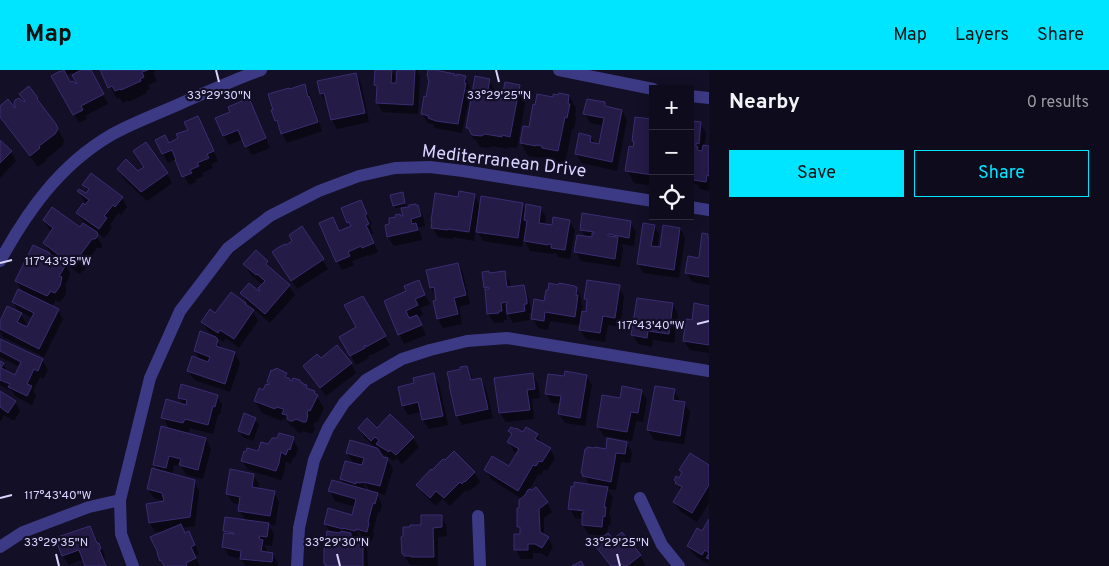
<!DOCTYPE html>
<meta charset="utf-8">
<style>
:root{--surface:#0e0b1c;--page:#1c1929;--text:#f1f3f6;--muted:#9b9ba3;--line:#2e2b3b;--accent:#00e5ff}
body{margin:0;font-family:Overpass,sans-serif;background:var(--page);color:var(--text)}
.controls{position:absolute;right:15px;top:15px;display:grid;overflow:hidden;border-radius:0px;box-shadow:0 2px 12px #0003}
.controls button{width:45px;height:45px;display:grid;place-items:center;padding:0;border:0;border-bottom:1px solid var(--line);background:var(--surface);color:var(--text);font:25px sans-serif}
.list{margin:0;padding:0;list-style:none}
h2{display:flex;justify-content:space-between;align-items:center;height:65px;margin:0;padding:0 20px;font-size:21px}
h2 small{font-size:16px;font-weight:400;color:var(--muted)}
.actions{display:flex;gap:10px;padding:15px 20px}
.actions a{flex:1;padding:11px 0;border:1px solid var(--accent);border-radius:0px;text-align:center;font-size:18px;color:var(--accent)}
.actions .main{background:var(--accent);color:#111}
.icon{flex:none;width:28px;height:28px;fill:none;stroke:currentColor;stroke-width:2;stroke-linecap:round;stroke-linejoin:round}
.map{position:relative;flex:none;width:709px;height:496px;overflow:hidden}
header{display:flex;align-items:center;gap:30px;box-sizing:border-box;height:70px;padding:0 25px;background:var(--accent);color:#111}
header strong{font-size:24px}
nav{display:flex;gap:28px;margin-inline-start:auto;font-size:18px}
main{display:flex}
aside{flex:1;background:var(--surface)}
.map>svg:first-child{display:block}
</style>
<header>
<strong>Map</strong>
<nav><a>Map</a><a>Layers</a><a>Share</a></nav>
</header>
<main>
<div class="map">
<svg width="709" height="496" viewBox="0 0 709 496">
<rect width="100%" height="100%" fill="#130f26"/>
<path fill="#0007" fill-rule="evenodd" d="M63,0H90L108,34L85,46L87,49L79,53L53,7L64,1ZM71,3L72,5L73,4L79,15L70,14L66,6Z
M101,0H154L155,2L153,3L157,11L148,15L150,19L146,21L147,23L129,32L128,30L123,33L120,28L117,29Z
M376,0H392L397,9L398,0H417L420,6L418,44L382,42L377,32L378,20L375,15Z
M355,4L361,13L369,52L337,59L332,50L328,33H326L321,24L318,12Z
M455,7H465L470,17L469,22L470,24L462,63L435,58L433,54L428,53L422,44L430,12Z
M489,10L496,23L495,27L500,29L505,30L506,25L519,16L526,29L517,78L509,77L508,79L492,76L488,78L480,77L476,70H474L467,57Z
M305,16L310,25L322,61L287,73L276,50L290,21Z
M21,24L37,29L43,39L55,54L64,70L63,75L46,89V91L38,97L0,47V38L15,40L25,32Z
M569,26L576,38L575,45L576,48L574,59H572L565,93L550,90L549,88L543,87V88L528,86L521,73L524,58L530,59L554,28Z
M249,30L254,39L270,78L252,85L243,69L229,75L224,66L232,42Z
M604,34L607,38L622,41L627,50L617,101L582,93L576,84L591,67L595,74L600,75L604,56L590,53L585,44Z
M650,50L653,54V116L634,113L627,100L634,78L635,75L633,71Z
M700,53L706,63L704,76L709,77V121L700,119L697,114L690,113V65Z
M202,57L218,91L211,94L213,98L202,103L203,106L195,110L196,112L189,115L176,89L168,93L163,84L169,74L190,61Z
M0,71L11,82L16,91L0,108Z
M134,82L167,104L172,113L147,131L124,109L118,99L138,103L145,98Z
M84,115L122,128L127,137L121,145L118,143L110,155L112,158L104,168L94,160L102,176L101,178H97L85,194L86,198L82,202L79,204L64,192L70,203L69,208L65,215L66,218L65,226L60,232L55,230L54,234L51,236L58,240L63,249L44,287L3,267L0,261V253L20,244L13,232L23,222L16,211L60,190L50,183L45,173L52,162L50,160L44,151L80,159L84,153L77,143L86,137L88,134L84,131L79,121L86,125L88,122ZM19,241L33,248L28,259L24,257L26,253Z
M402,123L406,136L395,138L392,126Z
M474,125L481,137L522,134L526,141L540,138L546,147L545,155L553,156L569,151L575,160L570,189L558,187L556,183H554L553,184L530,181L524,169L522,177L483,171L476,159L474,171L453,167V169L438,167L433,158L459,128Z
M360,131L372,154L370,155L373,163L370,165L378,182L369,186L368,185L352,191L354,195L342,200L337,191L339,162L351,157L343,139Z
M418,136L423,145L425,156L417,158L421,164L422,170L394,176L388,167L391,154L401,148L404,147Z
M630,152L636,162L634,176L621,174L623,178L620,197L581,191L576,182L586,167L581,160Z
M654,156L659,165L657,178L661,179L680,159L685,168L679,208L643,203L638,193Z
M302,158L328,199L297,219L279,192L286,177L294,172Z
M708,165L709,168V215L692,212L687,203L699,189Z
M267,192L272,201L289,216L295,225L270,253L247,233L242,223H259L263,215L250,204L245,194Z
M458,194L463,203L470,234L459,237L462,254L443,258L438,249L434,232L438,231L431,218L427,201Z
M504,202L510,212V218L523,217L528,226L531,240V243H529L530,250L513,253L505,239L507,250H504V252L494,253L488,244L486,219L485,217L489,204Z
M418,211L430,234L420,238L423,245L417,247L426,265L404,274L395,255L407,222Z
M619,217L624,226L620,257L608,255L605,272L586,269L580,260L581,256L550,251L548,260L538,258L533,249L545,232L576,219L582,228L581,233L583,236L582,242L587,243L588,234L585,229Z
M362,228L390,275L372,285L371,284L368,286L369,288L356,295L341,267L358,257Z
M245,234L247,238L253,241L258,251L239,278L226,268L223,272L208,261L202,252L216,245Z
M673,234L678,244L674,273L653,270L652,277L638,274L633,265Z
M709,237V283L690,280L684,271L693,252Z
M215,268L222,279L235,283L240,293L230,322L194,310L188,301L200,290L195,281Z
M0,270L42,290L48,300L43,309L40,307L33,321L36,326L32,335L15,326L13,322L0,315V292L3,294L8,303L16,307L20,297L0,287Z
M321,290L351,293L356,303L326,326L310,305L304,296Z
M467,297L472,307L473,311L481,309L486,319L493,348L462,355L457,345Z
M286,304L290,311L306,316L308,320L314,322L324,338L317,353L315,352L313,356L315,358L312,364L304,361L299,363L296,361L294,357L291,356L287,350L283,348L282,351L262,343L255,331L264,322L271,317L268,312Z
M533,304L538,314L540,328L532,329L534,349L506,352L500,343L496,309Z
M433,305L439,314L448,355L429,359L423,350L421,342L408,345L403,336L415,314Z
M586,306L592,315L585,356L565,353L559,344L561,334L551,333L546,323L565,308Z
M674,320L679,329V332L684,333L690,342L684,374L654,370L648,360Z
M641,321L647,330L643,352L636,351L632,371L604,366L598,357Z
M0,323L15,332L20,341L14,351L4,345L0,352Z
M217,326L222,335L220,345H218L213,364L190,358L188,364L206,369L211,379L203,409L186,405L181,396L174,395L172,405L194,411L199,421L195,456L182,458L185,465L194,472L199,484L195,486L200,496H165L166,461L155,462L150,453L147,435L168,432L154,428L148,419L158,401L154,395L170,360L163,347L184,335L179,328Z
M390,345L413,368L419,377L402,394L396,388L394,391L383,384L379,377L377,379L383,388L387,389L393,399L385,425L376,422L382,434L380,443L378,442L373,461L374,463L372,471L363,468L354,453L352,454L367,479L368,496H327L325,493L331,463L325,454L353,446L356,437L335,431L330,421L344,415L341,409L354,394L347,383L377,379L365,368L359,358L377,359ZM361,406L370,422H368L359,407Z
M255,349L259,355L253,371L243,367L239,361Z
M510,361L537,365L542,374L550,379L555,388L547,401L544,399L541,405L539,403L529,420L547,433L552,442L544,448V466L548,468L553,477L547,487L541,483H533V489H521L516,480L521,465V461L518,456L522,429L491,409L486,400L510,397L518,384L514,382L509,372L513,366Z
M293,369L298,378L295,388H293L291,394L286,391L284,403L281,410L248,400L242,390L269,375Z
M626,373L632,382L630,393L621,392L616,420L607,419L613,428L609,445L611,448L610,456L608,455L607,464L612,471L622,464L640,486L645,495L644,496H611L600,482L606,466L588,464L583,455V449L575,448L570,438L590,416L584,405L607,380Z
M709,396V433L697,452L680,441L674,432L681,420L675,410H679L683,403L681,400Z
M474,402L480,412L471,420L470,419L468,422L466,420L450,436L442,429L436,436L423,424L418,415Z
M253,405L259,414L258,419L274,422L279,432L275,455L268,454L274,464L272,476L264,475L267,480V483L273,484L278,493V496H245L241,489L229,486L224,477L226,463L225,461L246,451L239,440L240,435L233,433L227,424Z
M441,446L446,455L447,466L438,467V496L410,495L403,484L423,456Z
M709,451V491L708,494L694,485L688,476L702,463Z
M90,457L104,483L105,488L104,489L106,496H86L84,489L69,495L63,486Z"/>
<path fill="#241b47" stroke="#3b2d73" d="M64,0L70,12L72,11L77,14L72,5L81,0H91L104,24L81,36L83,40L73,45L51,6L60,1V2Z
M100,0H148L142,2L144,7L140,9L141,11L121,20L120,19L115,21L112,16L108,18Z
M375,0H392L391,13H396L397,0H415L413,35L376,33L377,16L374,15Z
M428,0H435L455,4L454,5L457,6V4L466,6L464,13H466L458,54L436,51L428,48L429,46L421,44L424,26L426,27L429,10H428V6H427Z
M356,3L365,43L331,50L324,23L320,24L317,11Z
M475,6L490,9L487,25L491,26V25L500,26V28L504,29L505,23L503,22L505,12L520,15L510,67L502,65V67L485,64L481,66L472,65L469,60V58H466Z
M305,14L308,27L309,26L318,52L281,64L277,50L275,51L271,40H273L268,24L289,18L290,19Z
M29,16L38,28L37,29L56,54L58,59L55,64L39,76L40,78L30,86L0,47V36L8,29L15,38L16,37L14,34L15,30L19,28L24,32L25,31L19,24Z
M559,23L569,25L568,34H570L567,48L565,47L558,81L542,78V76L536,75V76L520,73L523,56L529,57L533,34L535,35L537,24L553,27V24L558,25Z
M249,28L266,68L245,77L238,60L223,66L215,48L230,42L228,37Z
M587,29L605,32V36L622,40L612,92L575,84L579,63L591,66L590,72L599,74L604,48L583,44Z
M198,46L214,81L207,84L209,88L197,93L199,96L190,100L192,103L182,107L175,90H176L172,80L162,84L155,70L165,65L169,73L178,68L176,64L188,60L184,52Z
M635,47L651,49L650,57H653V105L625,101L629,76L633,77L634,72L632,71Z
M693,51L701,52L699,74L696,73V76L698,77L697,80L702,81L703,75L709,76V106L707,105L706,112L693,110L694,106L690,105V58H691Z
M0,70L12,81L0,93Z
M146,72L168,103L141,122L117,99L126,89L138,101L144,97L133,81Z
M91,103L123,127L115,137L113,135L104,146L107,148L99,159L76,143L83,133L85,135L89,130L77,121L79,119L86,123L89,119L82,115Z
M459,121L475,124L469,162L448,159V160L431,158L432,151H431L435,123L458,127Z
M403,122L405,133L393,136L390,125Z
M481,126L523,133L518,168L476,162Z
M361,130L367,144L365,145L369,154L366,155L374,173L362,178L361,176L348,182L350,186L336,192L319,153L333,147L339,161L351,156L349,152L347,153L341,138Z
M416,134V135H418L421,146L411,149L412,154L416,153L418,160L387,167L385,155L389,154V148L396,147L395,145L400,144L401,146H403L401,138L409,137V135Z
M526,134L541,137L539,153L552,155L553,147L570,150L565,180L551,178V174H549L548,175L524,171L527,151L524,150Z
M52,137L80,157L83,153L97,162L98,166L95,169H92L81,184V188L77,193L72,195L43,173L53,158L43,150Z
M582,143L631,151L629,168L608,164V166L618,167L615,189L574,182L577,165L592,167V163H594V162L580,160Z
M643,153L655,155L651,176L660,177L663,155L680,158L674,200L637,194Z
M302,156L324,189L291,211L272,182L279,177L285,174L286,175L292,171L289,165Z
M702,163L708,164V168H709V207L685,203L688,186L698,188L699,187Z
M33,175L50,183L49,184L65,193L64,198L59,206L62,207L60,216L55,223L50,221L49,224L47,226L15,211Z
M256,180L268,191L266,194L290,215L265,244L240,223L249,213L259,221L260,220L258,218L265,211L257,204L256,205L243,194Z
M458,193L466,225L454,228L458,244L437,249L433,231L436,230L434,217L430,218L426,200Z
M489,201V203L505,201L507,217L524,215L527,230V234H524L525,241L507,244L506,234H507V232L501,233L502,241H499V243L487,244L485,219H489L488,217L484,218L482,202Z
M419,210L425,225L415,229L418,235L406,241L409,248L417,245L422,255L398,265L384,231L406,221L404,216Z
M587,210L620,215L615,248L603,246L600,263L579,260L582,241L586,242L587,229H584Z
M549,213L558,215L559,213L575,216V217H577L576,225H578L575,247L545,242L544,251L531,249L534,229L544,231L546,220H548Z
M18,219L59,239L39,279L0,259V251L7,236L22,243L17,252L27,257L34,243L12,232Z
M231,222L246,233L245,234L254,240L234,269L220,260L218,263L201,252L210,239L215,243Z
M363,226L386,266L366,277L365,275L364,276L365,278L350,286L339,267L356,257L344,235Z
M637,228L673,233L669,264L648,261L647,268L631,265Z
M694,233L709,236V275L683,271L686,249L692,250Z
M200,261L216,267L218,270L216,276L235,282L225,314L187,301L192,286L208,292L210,287L194,281Z
M0,269L43,289L38,301L34,299L27,314L32,316L27,326L8,317L10,314L0,310V291L4,293L1,298L15,305L21,292L0,281Z
M337,275L352,293L320,318L303,296L317,284L321,288Z
M467,296L471,310L481,308L488,339L456,346L449,315H450L447,302L461,299L460,297Z
M276,298L287,303L285,307L289,308L290,310L292,311L293,308L300,310V312L303,313V314L307,315L306,318L315,321L314,323L318,325L310,341L308,340L307,344L308,345L306,352H303L296,349L293,351H290L287,349V345L282,344L284,339L276,337L275,339L254,331L259,318L263,320L266,314L269,315V313L267,312L271,300L273,301L274,299L275,300Z
M565,301L587,305L580,348L558,344L561,326L545,324L548,304L564,306Z
M434,303L443,346L422,350L418,332L402,336L398,317L414,313L413,308Z
M533,303L535,319L527,320L530,340L499,343L494,308Z
M181,314L218,325L215,337L213,336L208,355L185,349L183,353L161,348L166,329L186,335L187,330L178,328Z
M622,316L642,320L638,343L631,342L627,362L597,357L602,325L620,328Z
M655,316L675,319L673,330L685,332L680,366L647,360Z
M0,321L16,331L8,343L0,337Z
M244,343L256,348L249,365L238,361Z
M390,344L414,367L396,385L390,380L389,382L376,374L379,370L375,367L371,371L358,358L367,348L377,358Z
M161,356L206,368L198,400L179,395L181,389L169,386L166,398L153,395Z
M511,357L515,359L516,358L523,362L526,357L538,364L535,369L551,378L542,392L539,391L536,396L533,395L518,421L484,400L492,386L509,396L519,379L507,372L512,364L508,361Z
M279,363L294,367L290,380L288,379L286,385L281,382L279,393L276,401L241,391L244,381L246,382L247,378L258,381L261,372L268,374L272,368H277Z
M607,368L627,372L625,384L616,383L611,412L582,406L583,404L581,403L585,379H587V377L594,378L595,377L606,379Z
M350,370L377,378L383,387L388,388L380,416L363,412L360,413L356,412V414L340,409L345,391L362,395L364,388L346,383Z
M454,381L475,402L465,412L464,411L462,414L460,412L444,428L436,421L430,428L416,415L431,399L432,400L443,389L445,390Z
M690,383L709,395V415L692,443L673,432L682,417L675,413L676,412L674,410L676,406L679,408L682,402L679,400Z
M152,398L195,410L190,447L149,453L146,434L164,431L162,423L147,419Z
M230,399L254,404L252,417L275,421L270,446L238,441L240,427L226,424Z
M332,410L378,423L375,434L373,433L368,452L369,453L367,462L356,459L355,461L343,458V459L324,454L328,438L352,445L356,429L328,421Z
M574,412L608,417L604,437H606L605,447L603,446L602,457L582,455V443H584V441L568,439L571,416L574,417Z
M536,417L548,432L539,439L540,462L549,467L542,478L535,474H528V480H514V464H520V457H517V438H519V430L526,424L527,421L529,419L532,420Z
M421,445H442V457L433,458L434,487H411V486H404V484H402L401,467L403,466V457H410V455H421Z
M225,447L269,453L267,467L260,466L259,469L263,470L261,481L273,483L272,492L240,489L241,481L222,477L224,463L234,464V463L223,461Z
M709,449V489L706,488L709,483L705,480L702,485L687,476L697,458L702,461Z
M181,454L185,463L189,461L195,475L191,477L196,488L186,493L187,495L186,496H164L161,490L160,491L157,483H158L150,467Z
M90,456L97,473H99L101,479H99L106,496H85L79,480L62,486L55,468Z
M327,461L340,463L341,461L351,463V467L363,469V496H325L326,494H324V478H325Z
M622,462L641,485L627,496H624L622,494L619,496H611L593,473L608,463L613,469Z
M581,491L584,496H572Z"/>
<g fill="none" stroke-linecap="round" stroke-linejoin="round">
<path stroke="#3d3a85" stroke-width="12" d="M559,0L653,19
M690,26L709,28
M690,137L709,140
M0,191C28,140 60,95 111,65C134,52 160,43 184,32C210,21 235,9 261,0
M640,428L662,475L679,496
M478,446L480,496
M0,477L23,462L89,437L120,430
M133,496L121,464L120,430L150,308L180,241L228,178L270,146L319,121L359,106L395,98L430,97L463,101L653,131
M297,496L299,458L314,390L328,358L344,333L366,310L402,289L430,280L467,271L507,268L709,301"/>
</g>
<path fill="none" stroke="#d9d4ff" stroke-width="2" d="M216,0L219,12M496,0L499,12M0,193L12,190M697,254L709,251M0,428L12,425M56,484L59,496M337,484L340,496M617,484L620,496"/>
<g text-anchor="middle" dominant-baseline="central" stroke-width="4.5" stroke-linejoin="round" paint-order="stroke">
<g font-size="18" fill="#d9d4ff" stroke="#130f26">
<text transform="translate(504 92) rotate(7)">Mediterranean Drive</text>
</g>
</g>
<g font-size="12" text-anchor="middle" fill="#d9d4ff" stroke="#130f26" stroke-width="4.5" stroke-linejoin="round" paint-order="stroke">
<text x="219" y="29">33°29'30"N</text>
<text x="499" y="29">33°29'25"N</text>
<text x="58" y="195">117°43'35"W</text>
<text x="651" y="259">117°43'40"W</text>
<text x="58" y="429">117°43'40"W</text>
<text x="56" y="476">33°29'35"N</text>
<text x="337" y="476">33°29'30"N</text>
<text x="617" y="476">33°29'25"N</text>
</g>
</svg>
<div class="controls">
<button>+</button>
<button>−</button>
<button><svg class="icon" aria-label="locate" viewBox="0 0 24 24"><circle cx="12" cy="12" r="6"/><path d="M12 2v4M12 18v4M2 12h4M18 12h4"/></svg></button>
</div>
</div>
<aside>
<h2>Nearby<small>0 results</small></h2>
<ul class="list">
</ul>
<div class="actions"><a class="main">Save</a><a>Share</a></div>
</aside>
</main>
